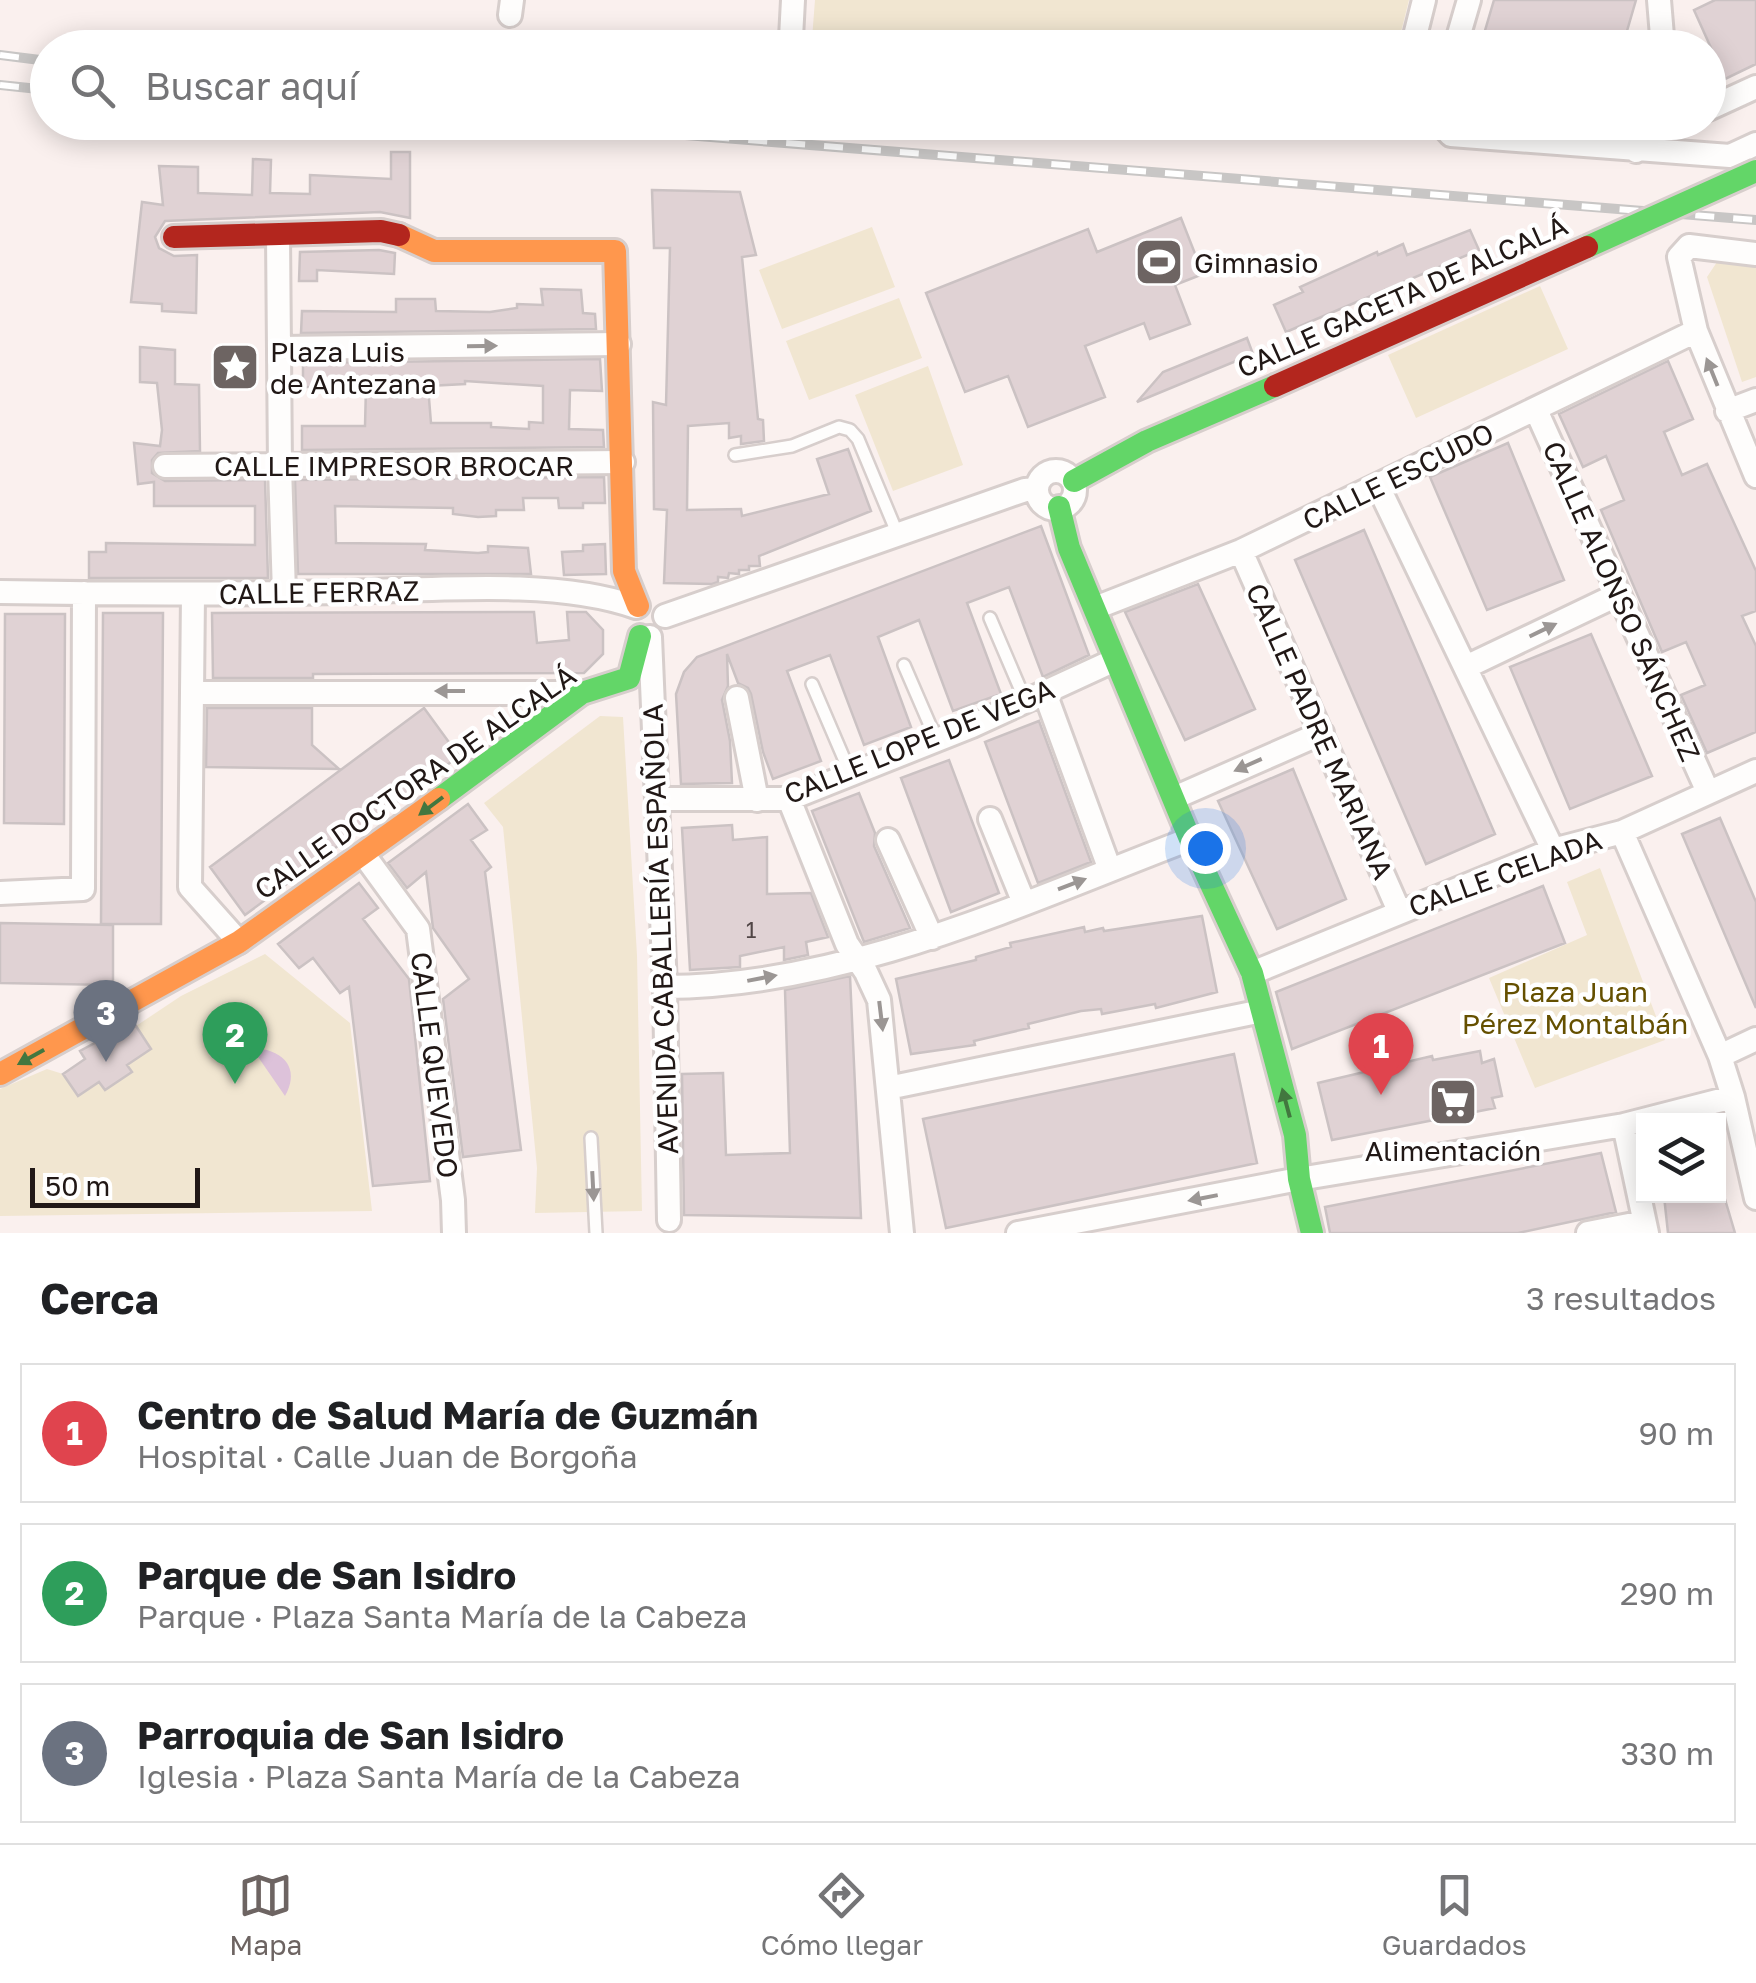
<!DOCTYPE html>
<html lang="es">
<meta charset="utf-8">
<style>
:root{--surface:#fff;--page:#f2f2f2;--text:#202124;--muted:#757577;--line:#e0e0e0;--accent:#6d6462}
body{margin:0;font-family:"Golos Text",sans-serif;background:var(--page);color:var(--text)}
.controls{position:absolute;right:30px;bottom:30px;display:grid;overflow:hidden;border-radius:0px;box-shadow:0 5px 25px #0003}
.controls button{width:90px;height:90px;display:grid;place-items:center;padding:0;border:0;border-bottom:2px solid var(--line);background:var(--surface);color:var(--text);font:50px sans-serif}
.scale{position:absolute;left:30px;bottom:25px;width:170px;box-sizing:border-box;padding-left:10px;border:5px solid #211816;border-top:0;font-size:28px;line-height:35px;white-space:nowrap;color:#211816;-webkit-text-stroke:8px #fff;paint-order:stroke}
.you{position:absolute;left:1205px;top:848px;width:35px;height:35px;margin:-25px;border:8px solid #fff;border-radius:50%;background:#1a73e8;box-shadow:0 0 0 15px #1a73e833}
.badge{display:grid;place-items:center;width:65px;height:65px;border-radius:50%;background:var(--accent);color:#fff;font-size:32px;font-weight:700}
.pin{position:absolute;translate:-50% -82px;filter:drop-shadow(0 2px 5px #0008)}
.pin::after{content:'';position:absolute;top:52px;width:35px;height:30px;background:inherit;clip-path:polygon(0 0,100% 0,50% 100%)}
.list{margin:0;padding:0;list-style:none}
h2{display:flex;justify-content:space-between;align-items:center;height:130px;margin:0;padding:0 40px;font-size:42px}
h2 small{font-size:32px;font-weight:400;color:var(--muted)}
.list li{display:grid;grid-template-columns:65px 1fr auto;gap:30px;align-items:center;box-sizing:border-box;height:140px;margin:0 20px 20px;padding:0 20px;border:2px solid var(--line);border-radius:0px}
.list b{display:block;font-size:38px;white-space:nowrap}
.list p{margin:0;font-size:32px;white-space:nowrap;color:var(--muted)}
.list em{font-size:32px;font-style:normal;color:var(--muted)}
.icon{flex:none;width:55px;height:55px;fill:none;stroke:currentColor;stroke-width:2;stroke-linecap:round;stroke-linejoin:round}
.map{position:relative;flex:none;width:1756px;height:1233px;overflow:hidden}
.search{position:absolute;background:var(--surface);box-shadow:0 5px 25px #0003;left:30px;right:30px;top:30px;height:110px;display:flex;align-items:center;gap:25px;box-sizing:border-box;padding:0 35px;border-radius:55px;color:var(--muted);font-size:38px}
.sheet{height:610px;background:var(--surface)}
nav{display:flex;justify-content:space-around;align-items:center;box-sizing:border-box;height:140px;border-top:2px solid var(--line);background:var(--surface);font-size:28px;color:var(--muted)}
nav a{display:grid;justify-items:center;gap:5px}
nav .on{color:var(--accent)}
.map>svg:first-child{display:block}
</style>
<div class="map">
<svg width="1756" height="1233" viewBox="0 0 1756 1233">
<rect width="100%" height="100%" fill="#faf0ee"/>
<path fill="#f1e6d1" d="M815,0H1409L1397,48L885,47L812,39Z
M872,227L895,287L782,329L759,270Z
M1721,256L1756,260V377L1742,382L1707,277Z
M1540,286L1568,349L1416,418L1388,355Z
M899,298L922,358L809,400L786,341Z
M928,366L963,465L893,491L855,395Z
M600,716L623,717L637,955L642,1211L535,1213L537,1168L503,827L484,803Z
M1600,868L1665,1040L1535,1088L1489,978L1587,935L1567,882Z
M265,954L350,1023L372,1211L0,1216V1089L47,1069L63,1074L78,1096L99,1082L105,1090L127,1065L151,1049L136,1026L181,996Z"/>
<path fill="#ddc2da" d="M262,1049C289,1054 298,1073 285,1096L254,1051Z"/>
<path fill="#e0d2d4" stroke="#cbc2c3" stroke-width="2.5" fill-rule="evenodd" d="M1494,0H1636L1622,48H1529L1484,34Z
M1715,0H1756V64L1725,79L1694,10Z
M391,152H410V218L380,212L165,221L155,237L159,248L174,256L197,255L196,313L162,311V304L131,302L142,202L163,205L159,166L198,167V193L252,195L253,159L271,160L270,193L310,194V175L391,179Z
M652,190L740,192L756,255L742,257L758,419L763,420L764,441L741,444V436L729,438V423L688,426L687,510L741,509L742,516L829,494L817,459L848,449L871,511L759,556L760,566H749V570H739V574L729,573L728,578L718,577V582L712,584L664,583L667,510L654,509L653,402L666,405L670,248H654Z
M1181,218L1203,274L1175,285L1190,324L1150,339L1144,323L1085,346L1105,397L1028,427L1008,376L965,392L926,293L1088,229L1097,252Z
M1470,230L1479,250L1286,332L1274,305L1303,292L1300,287L1377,252L1378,255L1403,244L1407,255Z
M379,250L395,253L394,274L317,270V281H299L300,252Z
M541,289L581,290L583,313L595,314L596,329L301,333L302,311L396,312V299H435L436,311L490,312L517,308V304L543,305Z
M1247,338L1253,354L1137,402L1163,372Z
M140,347L175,350V384L199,385L200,451L158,453L152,460V473L165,481L265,480L268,578H89V552H106V543L255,545V506H154V482L138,484L134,443L160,446L162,430L157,383L140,382Z
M600,359L602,391L570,390L569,429L603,430L604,447L302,450V426H365L366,387H303V363ZM465,381L543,386V423L529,422V429L491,427V423H431L428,386L465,384Z
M1668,361L1693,419L1664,432L1682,475L1707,464L1756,571V611L1742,616L1756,646V732L1707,753L1681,695L1705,685L1686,642L1662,652L1601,510L1624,500L1606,456L1583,467L1559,414Z
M1508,443L1564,580L1487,610L1430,477Z
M604,477L605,503H583V508H559L558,498H523L524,510H496V516L478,517L453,514V508L335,506L336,543L426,544L425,550L478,553L488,552V546L528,548L531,574H298L295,480Z
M1041,526L1089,655L1043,677L1009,587L967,603L1001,694L953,711L919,620L878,637L911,727L864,745L830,655L787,671L821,761L773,779L763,752L751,694L748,688L738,683L727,654L728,686L722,700L730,741L732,783L681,784L676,694L684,672L697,657Z
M1364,530L1495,834L1426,864L1295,560Z
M605,544L606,574L564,575L562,552L583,551V545Z
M1198,584L1255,709L1185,740L1125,612Z
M534,612L537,643L569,640L567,612H586L603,630V654L584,673L313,674V678H213L212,613Z
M103,613H163L161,924H101Z
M5,614H65L64,824L4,823Z
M1591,634L1652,776L1570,809L1510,667Z
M207,708H312V745L339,769L206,767Z
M424,708L459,756L245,915L210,867Z
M1039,721L1091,862L1038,883L985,742Z
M949,760L999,893L951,912L901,778Z
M1293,769L1346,899L1277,929L1218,801Z
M859,793L875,833L874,846L910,928L864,942L812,811Z
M468,804L487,830L471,840L491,867L485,872L521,1150L463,1157L443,999L469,979L433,928L426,872L407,888L388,863Z
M1720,818L1756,902V1008L1682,834Z
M732,825L733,840L767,837V894L811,893L828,937L806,942L808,955L784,960V947L740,956V967L690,970L682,828Z
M359,883L378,908L363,919L409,979L430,1181L373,1186L349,987L340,993L313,958L299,968L278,944Z
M1543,886L1565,943L1292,1049L1276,992Z
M1202,916L1217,992L1156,1008L1155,1004L1102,1014L1101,1009L1081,1011L1028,1024L1029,1028L974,1041L975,1045L911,1054L896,979L976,960V957L1011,947L1010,943L1084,927L1085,932L1103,928L1104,931Z
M0,923L113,925V985L0,983Z
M850,976L861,1218L684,1215L682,1074L723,1073L726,1155L790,1153L785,990Z
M136,1026L151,1049L127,1065L132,1072L105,1090L99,1082L78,1096L63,1074L85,1059L80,1051L108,1036L112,1042Z
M1480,1051L1482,1063L1494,1059L1502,1096L1492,1098L1495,1108L1332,1140L1318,1083L1432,1056L1433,1060Z
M1234,1054L1257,1163L946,1228L923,1119Z
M1601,1153L1616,1212L1518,1233H1330L1325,1207Z
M1664,1196H1724L1735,1233H1668Z"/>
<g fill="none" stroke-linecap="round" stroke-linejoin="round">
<g stroke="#d7cecc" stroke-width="16">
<path id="lane" d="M735,455L792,446L839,427L850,430L858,439L898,535
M990,618L1025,700
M904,665L936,739
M812,684L851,775
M591,1138L596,1233"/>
</g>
<g stroke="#d7cecc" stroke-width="28">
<path id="street" d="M1659,0L1663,48
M510,15L512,0
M791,38L793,0
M1412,48L1424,0
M1455,48L1469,0
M1708,109L1756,87
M1439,122L1451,135L1730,156L1756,144
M1636,151L1645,122
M278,235L280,467L284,593
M1756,254L1689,246L1679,257L1696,331L1756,476
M279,348L619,344
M1536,410L1708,792
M1727,411L1756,400
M165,466L623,462
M1037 490a19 19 0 1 1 38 0a19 19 0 1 1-38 0Z
M1378,486L1553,850
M1241,551L1399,911
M0,592C114,594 228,594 342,592C429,590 556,578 636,607
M193,595L190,887L239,942
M1095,608L1241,551L1696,331
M665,616L1025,490L1036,489
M650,637L665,987L669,1220
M1466,667L1619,594
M192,693H582
M1045,693L1110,870
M737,698L757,800
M1174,798L1322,733
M657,799H789L972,726L1115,660
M789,799L847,944L866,972L879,1000L902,1233
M990,819L1024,903
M1622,832L1720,1056L1733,1097L1756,1198
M888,840L932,938
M364,855L418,929L453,1200L454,1233
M0,893L83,889L84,593
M1252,973L1553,850L1622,832L1756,771
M665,987C848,986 1022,903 1190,839
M1720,1056L1756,1039
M888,1088L1262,1011
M1624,1125L1647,1233
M1018,1233L1299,1179L1624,1125L1733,1097
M1588,1233L1644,1222"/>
</g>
<g stroke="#d7cecc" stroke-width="28">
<path id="fast" d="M1074,481L1147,441L1275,386
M1059,507L1069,548L1190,839L1252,973L1295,1135L1299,1179L1312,1233
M439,799L582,693L629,678L640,636"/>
</g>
<g stroke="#d7cecc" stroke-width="28">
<path id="slow" d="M399,235L434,251H615L624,571L638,606
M0,1074L239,942L439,799"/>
</g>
<g stroke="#d7cecc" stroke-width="28">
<path id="jam" d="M174,237L381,231L399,235"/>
</g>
<use href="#lane" stroke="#fefdfc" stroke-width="11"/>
<use href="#street" stroke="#fefdfc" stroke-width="22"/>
<use href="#fast" stroke="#63d668" stroke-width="22"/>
<use href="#slow" stroke="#ff974d" stroke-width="22"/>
<use href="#jam" stroke="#b3261e" stroke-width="22"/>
<g stroke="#c8c6c5" stroke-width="10">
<path id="rail" d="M0,55L48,61
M0,85L48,90
M343,122L427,130L535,133
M521,122L1756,220"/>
</g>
<use href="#rail" stroke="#fff" stroke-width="6" stroke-dasharray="19" stroke-linecap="butt"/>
<g stroke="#d7cecc" stroke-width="28" stroke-linecap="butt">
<path id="fast-bridge" d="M1587,247L1756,171"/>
</g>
<g stroke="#d7cecc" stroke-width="28" stroke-linecap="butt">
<path id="jam-bridge" d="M1275,386L1587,247"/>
</g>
<use href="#fast-bridge" stroke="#63d668" stroke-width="22"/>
<use href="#jam-bridge" stroke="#b3261e" stroke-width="22"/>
</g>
<defs><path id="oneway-solid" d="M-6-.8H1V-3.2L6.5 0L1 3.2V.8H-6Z" transform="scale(2.5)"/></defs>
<g fill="#9b9694">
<use href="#oneway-solid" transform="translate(482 346) rotate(-1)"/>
<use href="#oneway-solid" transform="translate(1712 372) rotate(-112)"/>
<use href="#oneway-solid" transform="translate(1543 630) rotate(-26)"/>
<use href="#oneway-solid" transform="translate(450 691) rotate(180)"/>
<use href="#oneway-solid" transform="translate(1248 765) rotate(156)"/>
<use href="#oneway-solid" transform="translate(1072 884) rotate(-21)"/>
<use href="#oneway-solid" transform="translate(762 978) rotate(-11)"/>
<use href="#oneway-solid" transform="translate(881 1016) rotate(83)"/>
<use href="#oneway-solid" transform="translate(593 1186) rotate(87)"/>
<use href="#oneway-solid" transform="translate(1203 1198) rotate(169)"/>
</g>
<g fill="#42773f">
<use href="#oneway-solid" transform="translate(431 806) rotate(143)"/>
<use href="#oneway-solid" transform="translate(31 1057) rotate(151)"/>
<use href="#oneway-solid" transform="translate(1286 1103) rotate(-105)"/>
</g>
<defs>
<g id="stadium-square" transform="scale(2.5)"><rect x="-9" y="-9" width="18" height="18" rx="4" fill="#6d6462" stroke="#fff"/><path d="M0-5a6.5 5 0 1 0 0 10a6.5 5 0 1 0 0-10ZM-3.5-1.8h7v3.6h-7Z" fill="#fff"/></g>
<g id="sight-square" transform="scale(2.5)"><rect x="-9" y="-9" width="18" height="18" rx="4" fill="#6d6462" stroke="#fff"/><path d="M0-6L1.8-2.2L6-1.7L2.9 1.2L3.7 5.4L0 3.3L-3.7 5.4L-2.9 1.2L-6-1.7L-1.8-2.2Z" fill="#fff"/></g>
<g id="supermarket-square" transform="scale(2.5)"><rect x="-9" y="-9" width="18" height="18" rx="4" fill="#6d6462" stroke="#fff"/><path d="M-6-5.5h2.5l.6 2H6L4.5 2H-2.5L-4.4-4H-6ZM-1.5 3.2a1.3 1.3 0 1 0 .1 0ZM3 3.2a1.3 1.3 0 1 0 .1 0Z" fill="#fff"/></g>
</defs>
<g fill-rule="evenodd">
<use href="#stadium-square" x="1159" y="262"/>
<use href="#sight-square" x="235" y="367"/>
<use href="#supermarket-square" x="1453" y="1102"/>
</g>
<g text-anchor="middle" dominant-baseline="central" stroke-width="9" stroke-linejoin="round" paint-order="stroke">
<g font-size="22" fill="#514646">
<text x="751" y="929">1</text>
</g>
<g font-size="28" fill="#211816" stroke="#fff" text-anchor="start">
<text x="1194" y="262">Gimnasio</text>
<text x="270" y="351">Plaza Luis<tspan x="270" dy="32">de Antezana</tspan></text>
<text x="1453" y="1150" text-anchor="middle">Alimentación</text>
</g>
<g font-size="28" fill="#211816" stroke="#fff">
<text transform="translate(1402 296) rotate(-24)">CALLE GACETA DE ALCALÁ</text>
<text x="394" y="465">CALLE IMPRESOR BROCAR</text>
<text transform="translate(1398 476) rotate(-26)">CALLE ESCUDO</text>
<text transform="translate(319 592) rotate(-1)">CALLE FERRAZ</text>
<text transform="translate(1622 601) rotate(66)">CALLE ALONSO SÁNCHEZ</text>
<text transform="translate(1320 731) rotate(66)">CALLE PADRE MARIANA</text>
<text transform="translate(919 741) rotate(-22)">CALLE LOPE DE VEGA</text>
<text transform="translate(415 782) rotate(-35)">CALLE DOCTORA DE ALCALÁ</text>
<text transform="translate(1505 873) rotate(-20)">CALLE CELADA</text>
<text transform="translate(660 929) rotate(-92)">AVENIDA CABALLERÍA ESPAÑOLA</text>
<text transform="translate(435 1065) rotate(83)">CALLE QUEVEDO</text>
</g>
<g font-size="28" fill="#655000" stroke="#fff">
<text x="1575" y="991">Plaza Juan<tspan x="1575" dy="32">Pérez Montalbán</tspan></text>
</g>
</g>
</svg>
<div class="controls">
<button><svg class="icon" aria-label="layers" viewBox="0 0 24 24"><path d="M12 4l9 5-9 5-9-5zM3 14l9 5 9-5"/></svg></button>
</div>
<div class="scale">50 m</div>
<div class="you"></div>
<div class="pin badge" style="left:1381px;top:1095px;background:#e0444e">1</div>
<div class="pin badge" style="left:235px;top:1084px;background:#2e9e5b">2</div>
<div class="pin badge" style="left:106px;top:1062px;background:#6b7280">3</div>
<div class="search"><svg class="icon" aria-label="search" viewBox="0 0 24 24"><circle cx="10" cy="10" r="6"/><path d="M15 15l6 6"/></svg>Buscar aquí</div>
</div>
<section class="sheet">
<h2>Cerca<small>3 resultados</small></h2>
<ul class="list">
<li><span class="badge" style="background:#e0444e">1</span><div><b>Centro de Salud María de Guzmán</b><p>Hospital · Calle Juan de Borgoña</p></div><em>90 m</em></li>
<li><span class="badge" style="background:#2e9e5b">2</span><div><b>Parque de San Isidro</b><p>Parque · Plaza Santa María de la Cabeza</p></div><em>290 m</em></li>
<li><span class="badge" style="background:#6b7280">3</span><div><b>Parroquia de San Isidro</b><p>Iglesia · Plaza Santa María de la Cabeza</p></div><em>330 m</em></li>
</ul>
</section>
<nav>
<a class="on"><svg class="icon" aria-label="map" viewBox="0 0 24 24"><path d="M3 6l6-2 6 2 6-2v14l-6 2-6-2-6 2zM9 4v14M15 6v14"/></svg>Mapa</a>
<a><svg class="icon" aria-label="directions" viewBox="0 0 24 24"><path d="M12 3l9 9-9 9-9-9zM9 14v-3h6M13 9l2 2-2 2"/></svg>Cómo llegar</a>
<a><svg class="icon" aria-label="saved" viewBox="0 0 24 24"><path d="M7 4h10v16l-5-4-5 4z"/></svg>Guardados</a>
</nav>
